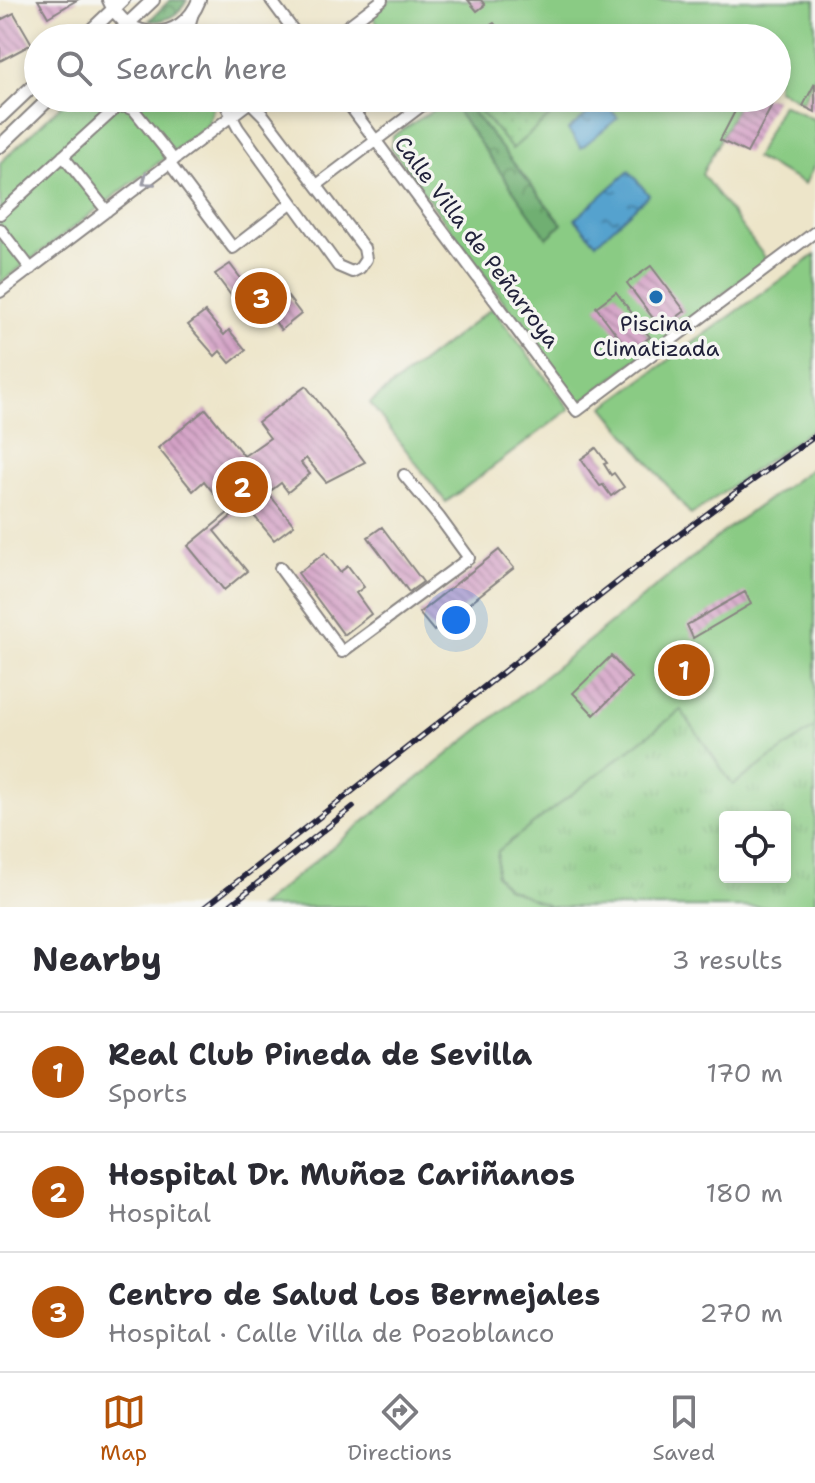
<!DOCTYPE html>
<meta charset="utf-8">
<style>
:root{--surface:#fff;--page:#f7f7f7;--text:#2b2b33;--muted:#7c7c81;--line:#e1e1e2;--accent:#b45309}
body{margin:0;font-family:"Shantell Sans",sans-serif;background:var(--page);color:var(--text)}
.controls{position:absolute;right:24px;bottom:24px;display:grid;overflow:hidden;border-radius:8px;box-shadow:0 4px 12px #0003}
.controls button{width:72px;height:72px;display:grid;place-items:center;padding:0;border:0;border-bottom:2px solid var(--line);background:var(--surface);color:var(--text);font:40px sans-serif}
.you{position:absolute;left:456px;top:620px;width:28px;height:28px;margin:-20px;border:6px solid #fff;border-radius:50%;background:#1a73e8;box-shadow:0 0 0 12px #1a73e833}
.badge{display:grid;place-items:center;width:52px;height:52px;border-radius:50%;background:var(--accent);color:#fff;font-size:26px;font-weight:700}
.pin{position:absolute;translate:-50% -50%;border:4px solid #fff;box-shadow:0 2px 8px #0006}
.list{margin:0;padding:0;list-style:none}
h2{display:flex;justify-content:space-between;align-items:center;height:104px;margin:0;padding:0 32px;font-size:34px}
h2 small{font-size:26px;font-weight:400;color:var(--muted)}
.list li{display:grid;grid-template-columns:52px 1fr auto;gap:24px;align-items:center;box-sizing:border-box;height:120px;padding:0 32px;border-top:2px solid var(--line)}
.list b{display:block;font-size:30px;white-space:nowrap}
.list p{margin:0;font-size:26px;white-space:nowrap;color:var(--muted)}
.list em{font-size:26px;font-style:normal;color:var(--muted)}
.icon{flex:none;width:44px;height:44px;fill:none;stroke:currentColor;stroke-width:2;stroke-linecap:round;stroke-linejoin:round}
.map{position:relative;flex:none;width:815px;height:907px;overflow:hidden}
.search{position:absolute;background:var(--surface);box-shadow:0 4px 12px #0003;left:24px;right:24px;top:24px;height:88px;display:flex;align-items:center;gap:20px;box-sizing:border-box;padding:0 28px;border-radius:44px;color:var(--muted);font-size:30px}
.sheet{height:464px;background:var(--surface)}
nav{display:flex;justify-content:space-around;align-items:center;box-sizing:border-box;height:112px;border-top:2px solid var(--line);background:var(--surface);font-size:22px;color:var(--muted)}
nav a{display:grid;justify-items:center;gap:4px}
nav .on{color:var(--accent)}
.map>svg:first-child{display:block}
</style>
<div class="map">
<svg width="815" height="907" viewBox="0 0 815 907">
<defs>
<pattern id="forest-crowns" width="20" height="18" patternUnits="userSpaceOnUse" patternTransform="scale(2)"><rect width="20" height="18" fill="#6faf72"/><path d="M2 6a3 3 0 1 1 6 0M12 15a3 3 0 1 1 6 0" fill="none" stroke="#5b8e5f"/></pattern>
<pattern id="park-tufts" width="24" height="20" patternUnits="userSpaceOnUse" patternTransform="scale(2)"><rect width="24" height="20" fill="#8acb84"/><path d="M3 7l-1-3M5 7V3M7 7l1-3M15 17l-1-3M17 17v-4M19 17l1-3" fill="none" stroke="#77ae73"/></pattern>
<pattern id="garden-dots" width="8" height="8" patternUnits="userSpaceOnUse" patternTransform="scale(2)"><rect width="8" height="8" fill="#8acb84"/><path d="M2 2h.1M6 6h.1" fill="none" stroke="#77ae73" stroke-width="1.8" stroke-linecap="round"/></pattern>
<pattern id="water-ripples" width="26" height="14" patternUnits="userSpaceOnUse" patternTransform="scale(2)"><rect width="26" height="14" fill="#55a2ce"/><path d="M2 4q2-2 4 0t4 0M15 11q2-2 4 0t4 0" fill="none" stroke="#4684a8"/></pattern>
<pattern id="building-back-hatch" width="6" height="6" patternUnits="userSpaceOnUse" patternTransform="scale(2)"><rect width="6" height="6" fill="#d4a2c6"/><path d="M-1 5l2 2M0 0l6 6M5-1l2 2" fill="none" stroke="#ac84a2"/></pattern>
</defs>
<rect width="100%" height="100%" fill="#f6f6f2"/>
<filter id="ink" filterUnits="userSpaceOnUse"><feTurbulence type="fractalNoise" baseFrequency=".0125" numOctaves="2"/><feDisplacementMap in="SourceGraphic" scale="16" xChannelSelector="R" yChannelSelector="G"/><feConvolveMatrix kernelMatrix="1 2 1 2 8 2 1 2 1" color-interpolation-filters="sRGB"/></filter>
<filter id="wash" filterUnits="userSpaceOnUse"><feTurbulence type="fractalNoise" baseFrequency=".006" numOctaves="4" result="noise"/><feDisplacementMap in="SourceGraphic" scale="32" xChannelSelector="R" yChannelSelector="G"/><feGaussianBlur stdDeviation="1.8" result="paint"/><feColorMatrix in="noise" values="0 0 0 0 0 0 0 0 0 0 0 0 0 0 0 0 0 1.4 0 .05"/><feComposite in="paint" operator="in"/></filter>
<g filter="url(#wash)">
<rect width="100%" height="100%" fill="#ede5c9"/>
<path fill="#8acb84" stroke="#567660" stroke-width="2" fill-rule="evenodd" d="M390,0H815V76L802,102L777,89V38H388L372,16Z
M69,98H214L213,109L208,125L0,283V163Z
M431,98H742L702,174L767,260L579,404L391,148L393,136L438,107Z
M782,104L815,120V164L805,184L755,158Z
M815,255V427L691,515L604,407Z
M492,308L570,409L446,502L370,403Z
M815,466V907H258L735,523ZM725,817H785V877H725Z"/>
<path fill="url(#forest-crowns)" stroke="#486856" stroke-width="2" d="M170,0H187C179,15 167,22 149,21Z
M464,101L562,224L547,238L455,108Z"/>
<path fill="url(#park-tufts)" stroke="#567660" stroke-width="2" fill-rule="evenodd" d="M681,710L733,785L815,727V907H551L507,888L496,875L498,851ZM725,817H785V877H725Z"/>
<path fill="url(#garden-dots)" stroke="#567660" stroke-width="2" d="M482,98H555L562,106L512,149L474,104Z"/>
<path fill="url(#water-ripples)" stroke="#3c6284" stroke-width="2" d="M603,101L618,118L581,148L568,130Z
M629,171L649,195L596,243L575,219Z"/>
<g id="blocks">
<path fill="url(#building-back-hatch)" d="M38,0H77L48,17Z
M468,0H481L485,5L477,11Z
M14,13L32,44L0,61V20Z
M494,23L506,38H475L489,26Z
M815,83V112L803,106Z
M447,98H468L455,108Z
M742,98H776L747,153L720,140Z
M230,264L249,289L269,272L301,314L281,330L264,306L248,318L215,274Z
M651,266L685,311L661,329L627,283Z
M616,292L650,337L630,352L596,307Z
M205,312L224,335L229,330L246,350L230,363L220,351L215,356L188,325Z
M306,386L365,462L326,482L306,458L301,463L310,474L288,492L281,483L268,493L294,525L274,540L245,505L214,531L247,571L224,590L188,546L229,512L204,481L193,491L158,448L206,409L244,456L270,438L258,422Z
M596,448L607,463L604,464L611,475L614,473L624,487L611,496L603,485L600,486L581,459Z
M382,527L423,582L409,592L368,537Z
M499,550L514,568L434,631L419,613Z
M325,553L340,572L348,566L364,587L356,593L371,614L344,635L298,573Z
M745,592L751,604L693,638L687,625Z
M611,656L631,678L594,715L573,693Z"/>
</g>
</g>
<g filter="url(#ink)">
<use href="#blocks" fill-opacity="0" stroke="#888482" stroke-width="2"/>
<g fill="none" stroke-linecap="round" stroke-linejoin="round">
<g stroke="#888482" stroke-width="14">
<path id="minor" d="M271,0L299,38
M193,13L190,23L193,38
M162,33H170L179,38
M332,38L382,0
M222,98L238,128L338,266L352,272L360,268L366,259L364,248L264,116L246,98
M344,98L577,411L815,232
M63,156L107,211
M170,164L233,248L291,203
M317,185L424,104
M0,214L116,108L124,106L134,110L174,160
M0,229L31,269
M0,292L254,99
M280,568L342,652L469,558L439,517L404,475"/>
</g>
<g stroke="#888482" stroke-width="16">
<path id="major" d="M109,0C127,43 182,44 199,0
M83,38L123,0
M113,38L153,0
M0,117L38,81
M0,146L50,98"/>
</g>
<use href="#minor" stroke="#fff" stroke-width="10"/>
<use href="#major" stroke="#fff" stroke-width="12"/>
<g stroke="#22223b" stroke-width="6">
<path id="rail" d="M205,907L643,562L742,488L815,436
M228,907L353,807"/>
</g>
<use href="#rail" stroke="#f6f6f2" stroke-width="3" stroke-dasharray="9" stroke-linecap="butt"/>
</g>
<defs><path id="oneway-chevron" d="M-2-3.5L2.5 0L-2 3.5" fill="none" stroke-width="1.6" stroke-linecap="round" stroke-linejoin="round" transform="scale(2)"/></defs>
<use stroke="#9c9ca7" href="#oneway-chevron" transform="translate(147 181) rotate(143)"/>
</g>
<circle fill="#1f6fb2" stroke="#f6f6f2" stroke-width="3" cx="656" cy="297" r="8"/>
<g text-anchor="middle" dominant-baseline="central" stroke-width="7" stroke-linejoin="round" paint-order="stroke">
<g font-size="22" fill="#22223b" stroke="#f6f6f2">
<text transform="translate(477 242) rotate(53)">Calle Villa de Peñarroya</text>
</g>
<g font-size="22" fill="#22223b" stroke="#f6f6f2">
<text x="656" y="323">Piscina<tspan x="656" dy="25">Climatizada</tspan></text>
</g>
</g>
</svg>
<div class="controls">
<button><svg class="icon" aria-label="locate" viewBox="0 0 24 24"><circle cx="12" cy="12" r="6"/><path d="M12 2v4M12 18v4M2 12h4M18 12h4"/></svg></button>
</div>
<div class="you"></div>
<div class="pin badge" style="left:684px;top:670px">1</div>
<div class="pin badge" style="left:242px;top:487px">2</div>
<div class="pin badge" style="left:261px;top:298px">3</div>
<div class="search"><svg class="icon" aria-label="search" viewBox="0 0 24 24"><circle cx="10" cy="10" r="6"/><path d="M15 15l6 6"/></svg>Search here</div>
</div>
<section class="sheet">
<h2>Nearby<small>3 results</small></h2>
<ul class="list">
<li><span class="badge">1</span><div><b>Real Club Pineda de Sevilla</b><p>Sports</p></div><em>170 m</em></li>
<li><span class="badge">2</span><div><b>Hospital Dr. Muñoz Cariñanos</b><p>Hospital</p></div><em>180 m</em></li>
<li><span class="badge">3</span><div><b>Centro de Salud Los Bermejales</b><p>Hospital · Calle Villa de Pozoblanco</p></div><em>270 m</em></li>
</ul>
</section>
<nav>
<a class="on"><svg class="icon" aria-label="map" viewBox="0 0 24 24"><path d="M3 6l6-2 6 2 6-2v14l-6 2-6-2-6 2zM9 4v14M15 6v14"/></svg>Map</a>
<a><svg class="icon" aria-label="directions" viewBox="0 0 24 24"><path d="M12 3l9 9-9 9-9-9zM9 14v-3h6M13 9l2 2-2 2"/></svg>Directions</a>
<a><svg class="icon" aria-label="saved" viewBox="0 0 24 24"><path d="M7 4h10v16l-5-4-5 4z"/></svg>Saved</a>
</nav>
